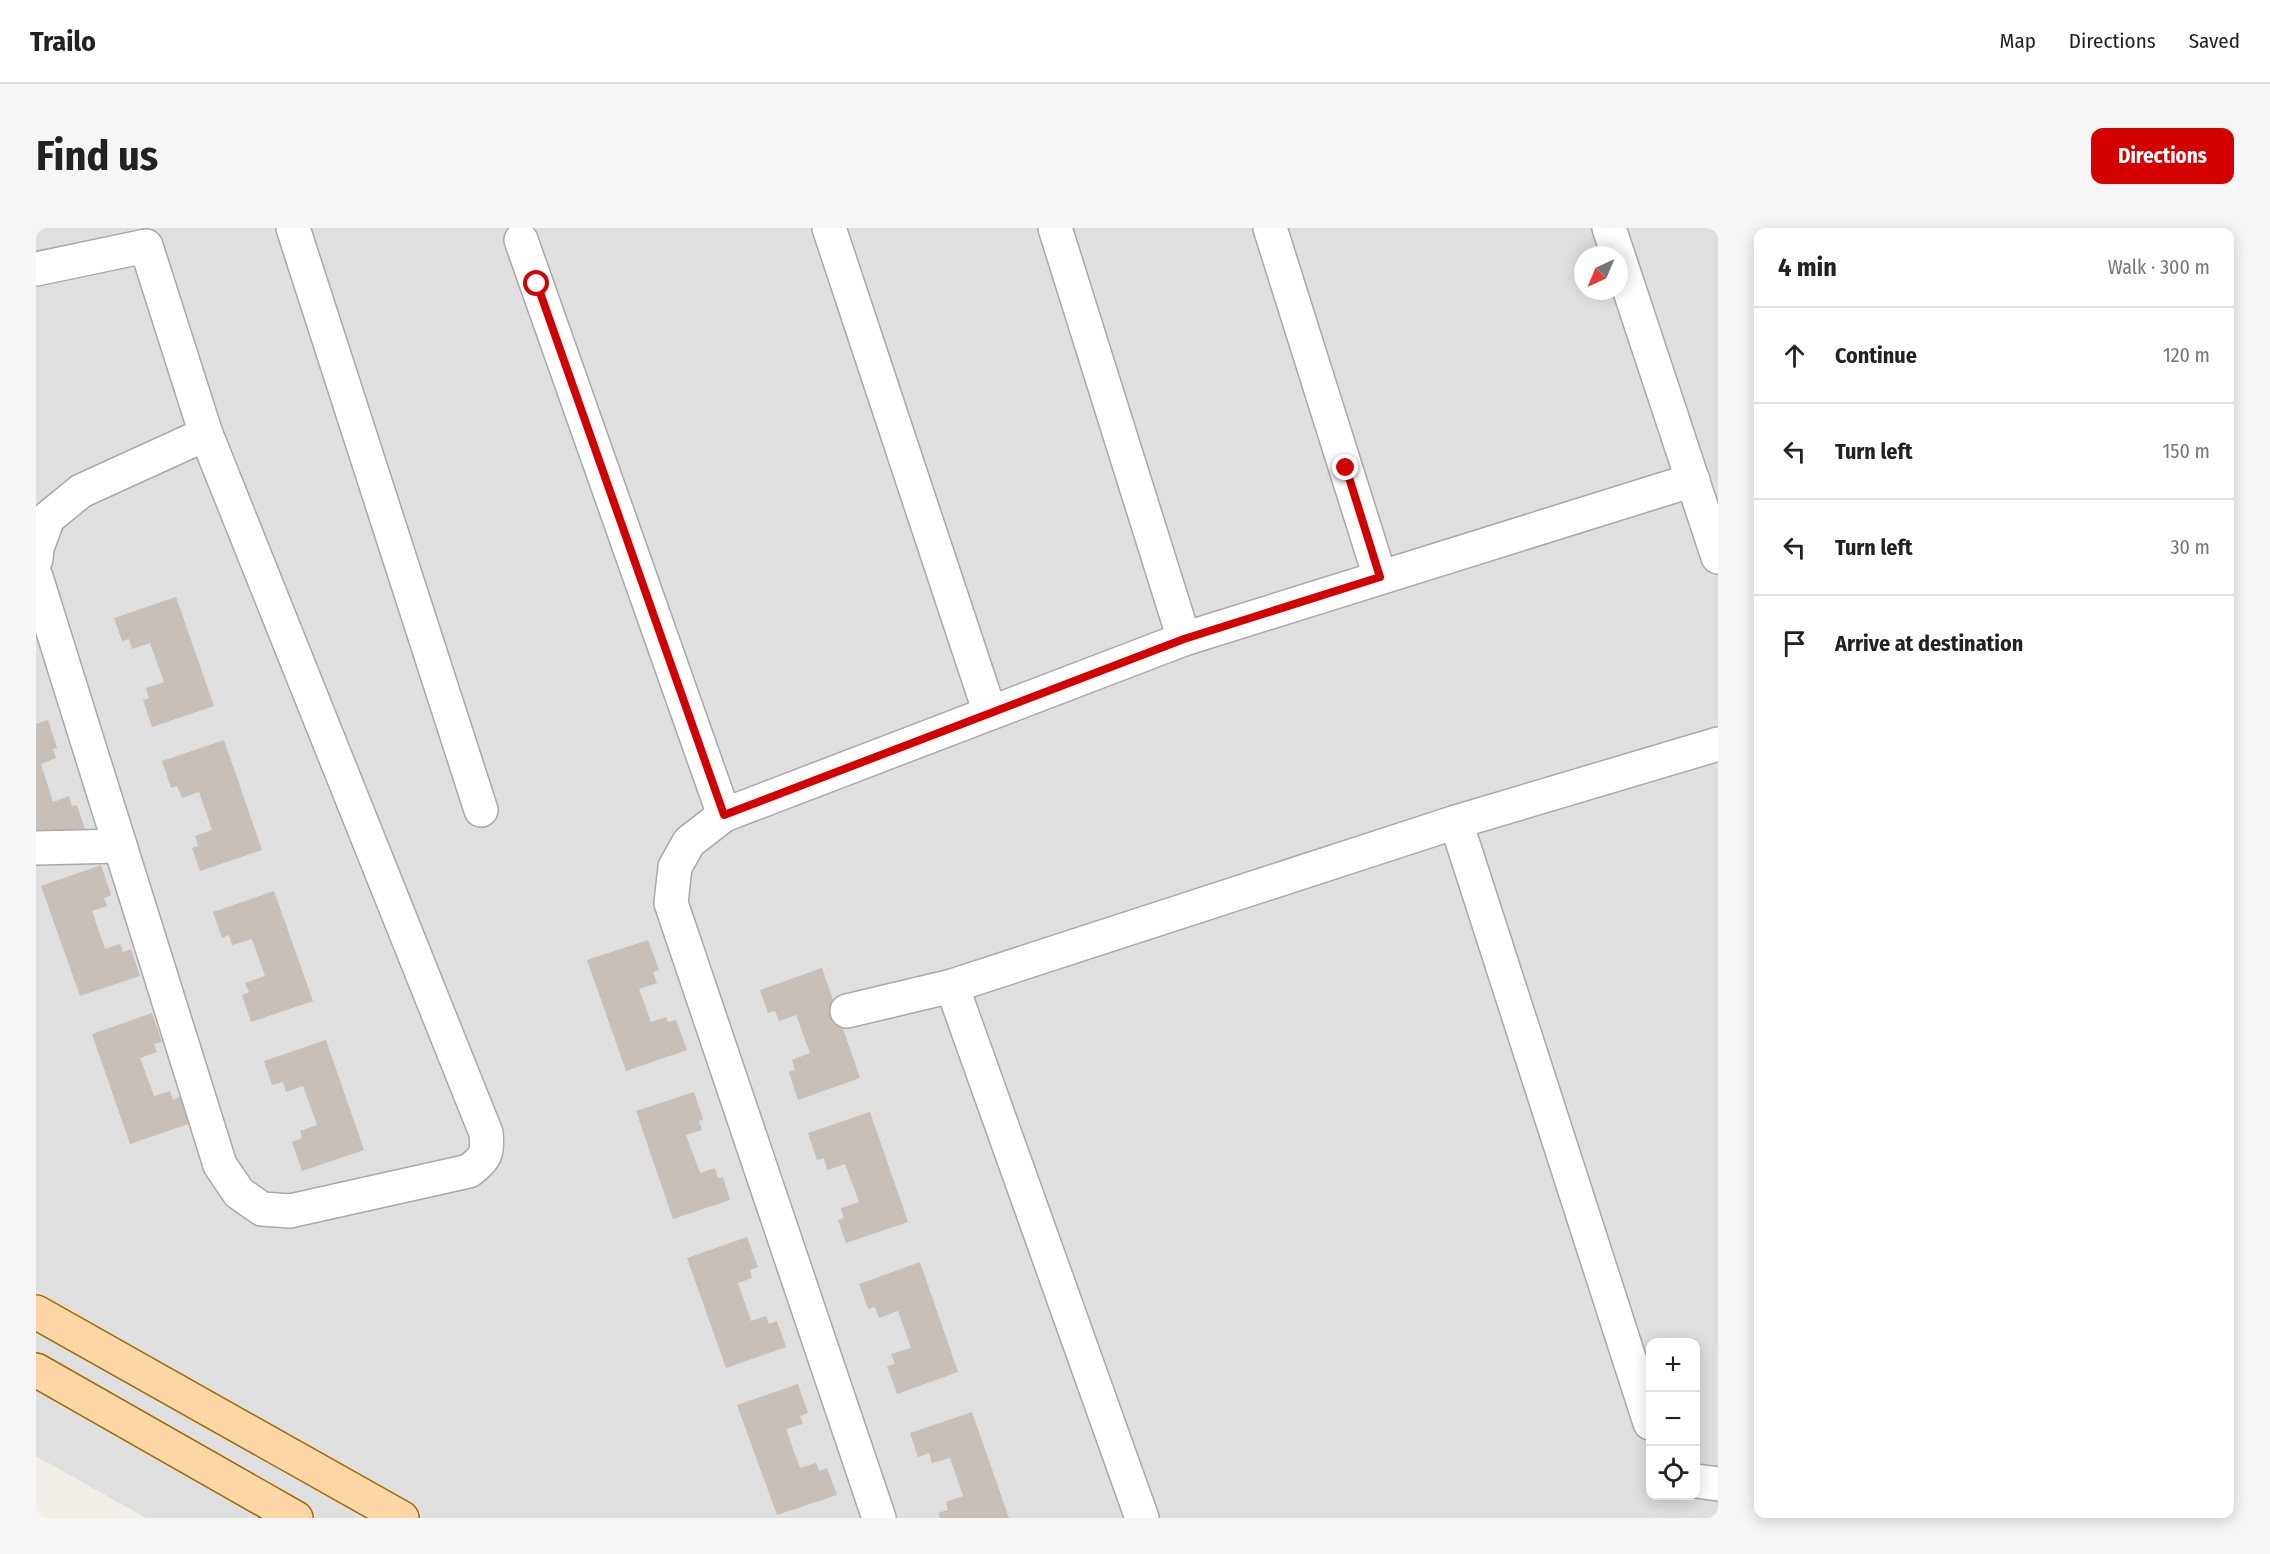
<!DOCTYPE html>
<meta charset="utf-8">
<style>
:root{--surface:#fff;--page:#f6f6f6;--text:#222;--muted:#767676;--line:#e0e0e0;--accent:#d40000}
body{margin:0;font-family:"Fira Sans Condensed",sans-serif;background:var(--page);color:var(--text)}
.controls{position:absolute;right:18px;bottom:18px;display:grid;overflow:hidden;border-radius:12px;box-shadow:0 3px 15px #0003}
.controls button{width:54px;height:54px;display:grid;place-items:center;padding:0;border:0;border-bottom:2px solid var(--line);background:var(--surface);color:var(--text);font:30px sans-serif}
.compass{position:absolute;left:1538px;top:18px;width:54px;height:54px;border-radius:50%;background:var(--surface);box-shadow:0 3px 15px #0003;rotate:224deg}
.stop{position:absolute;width:18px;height:18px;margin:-14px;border:4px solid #d40000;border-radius:50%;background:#fff}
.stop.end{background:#d40000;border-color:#fff;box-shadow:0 2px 6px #0008}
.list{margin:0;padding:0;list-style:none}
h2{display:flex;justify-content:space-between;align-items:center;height:78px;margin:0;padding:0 24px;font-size:26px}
h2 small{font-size:20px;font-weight:400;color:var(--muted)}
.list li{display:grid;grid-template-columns:39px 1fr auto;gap:18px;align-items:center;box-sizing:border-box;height:96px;padding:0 24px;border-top:2px solid var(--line)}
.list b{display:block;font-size:22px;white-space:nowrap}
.list em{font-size:20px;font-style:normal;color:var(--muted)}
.icon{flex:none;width:33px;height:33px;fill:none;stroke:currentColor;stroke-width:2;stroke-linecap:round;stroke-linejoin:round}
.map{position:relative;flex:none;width:1682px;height:1290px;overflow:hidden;border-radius:12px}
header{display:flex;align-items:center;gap:36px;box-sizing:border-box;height:84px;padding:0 30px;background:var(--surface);border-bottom:2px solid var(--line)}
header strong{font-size:28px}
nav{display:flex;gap:33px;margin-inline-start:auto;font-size:21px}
.intro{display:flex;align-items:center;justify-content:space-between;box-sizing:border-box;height:144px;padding:0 36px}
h1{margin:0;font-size:42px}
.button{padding:15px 27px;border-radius:12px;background:var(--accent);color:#fff;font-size:21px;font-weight:700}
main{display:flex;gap:36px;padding:0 36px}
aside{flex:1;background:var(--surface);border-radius:12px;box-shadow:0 3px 15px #0003}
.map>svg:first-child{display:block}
</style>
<header>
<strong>Trailo</strong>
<nav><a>Map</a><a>Directions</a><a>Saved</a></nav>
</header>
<div class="intro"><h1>Find us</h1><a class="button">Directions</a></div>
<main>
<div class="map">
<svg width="1682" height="1290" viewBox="0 0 1682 1290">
<rect width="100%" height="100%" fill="#f2efe9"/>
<path fill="#e0dfdf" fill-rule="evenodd" d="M0 0H1682V1290H110L0 1228ZM1547 27H1583V63H1547ZM1614 1114H1660V1268H1614Z"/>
<g fill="#c7bfb8">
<path d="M140 369 178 478 116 499 107 472 113 470 110 460 128 454 114 415 96 421 93 411 86 413 78 390Z"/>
<path d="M12 492 21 520 17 521 20 530 5 536 17 574 33 568 36 578 41 577 49 601 0 617V496Z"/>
<path d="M188 512 226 622 164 643 156 620 162 618 159 608 176 602 163 564 146 570 141 558 135 560 126 533Z"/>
<path d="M65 637 75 667 68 670 71 678 56 683 69 721 84 716 87 724 95 721 104 748 44 768 5 658Z"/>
<path d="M238 663 277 773 215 794 206 767 213 764 209 755 229 748 216 711 196 717 193 707 186 710 177 684Z"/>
<path d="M612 712 623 742 617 744 621 755 603 761 615 794 630 789 632 794 640 792 651 822 590 843 551 732Z"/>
<path d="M786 740 824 850 762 872 753 844 759 842 756 832 774 825 760 787 743 793 739 783 732 785 724 762Z"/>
<path d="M116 785 126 814 118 816 121 824 104 830 118 868 134 863 137 872 145 868 155 895 94 916 56 806Z"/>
<path d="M290 812 328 922 266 943 256 914 266 910 264 903 281 897 267 858 250 864 247 854 236 857 228 833Z"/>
<path d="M658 864 667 891 663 893 666 902 650 907 664 945 679 940 682 950 687 949 694 972 637 991 600 883Z"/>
<path d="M834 884 872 994 810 1015 802 992 808 990 805 980 823 974 809 936 791 942 788 930 781 932 772 905Z"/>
<path d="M711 1009 722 1039 714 1042 716 1050 702 1055 715 1093 730 1088 733 1096 741 1093 750 1119 690 1140 651 1030Z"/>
<path d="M884 1034 922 1144 861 1166 851 1138 859 1136 855 1126 875 1120 862 1083 843 1090 839 1079 832 1081 823 1056Z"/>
<path d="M762 1156 772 1185 764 1188 767 1196 750 1201 764 1240 780 1235 783 1243 791 1240 801 1267 741 1287 701 1177Z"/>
<path d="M936 1184 973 1290H904L902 1285 912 1282 910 1274 927 1268 914 1230 896 1235 893 1225 882 1229 874 1205Z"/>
</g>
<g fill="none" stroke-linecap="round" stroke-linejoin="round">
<g stroke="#a9a9a9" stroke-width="36">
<g id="minor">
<path d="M257 0 445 582"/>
<path d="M793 0 954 485"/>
<path d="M1019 0 1148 411"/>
<path d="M1234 0 1344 349"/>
<path d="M1573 0 1582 27"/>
<path d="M485 12 688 587"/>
<path d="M1583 30 1682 329"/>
<path d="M0 41 110 18 170 206 450 905C452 925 450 930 433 943L254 983 226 981 203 965 184 937 0 349"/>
<path d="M0 331 1 320 12 290 45 263 170 206"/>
<path d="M1420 594 1614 1195"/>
<path d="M0 620 84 618"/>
<path d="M916 758 1106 1290"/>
<path d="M811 783 916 758 1420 594 1682 516"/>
<path d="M1660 1253 1682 1256"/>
<path d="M843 1290 635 675 639 639 653 614 688 587 1148 411 1657 252"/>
</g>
</g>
<g stroke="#a06b00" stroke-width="36">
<g id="major">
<path d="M0 1084 366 1290"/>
<path d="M0 1142 260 1290"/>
</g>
</g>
<use href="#minor" stroke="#fff" stroke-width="33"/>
<use href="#major" stroke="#fcd6a4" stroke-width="33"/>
</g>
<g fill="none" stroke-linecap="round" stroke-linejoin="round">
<path stroke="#d40000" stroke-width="8" d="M501 56 688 587 1148 411 1344 349 1310 240"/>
</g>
</svg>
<div class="controls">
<button>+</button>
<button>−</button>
<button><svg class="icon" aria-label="locate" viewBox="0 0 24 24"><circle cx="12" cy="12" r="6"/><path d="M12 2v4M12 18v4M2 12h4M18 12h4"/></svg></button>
</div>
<svg class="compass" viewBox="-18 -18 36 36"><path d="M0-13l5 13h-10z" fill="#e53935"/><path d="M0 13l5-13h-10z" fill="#767676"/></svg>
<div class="stop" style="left:501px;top:56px"></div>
<div class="stop end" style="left:1310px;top:240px"></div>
</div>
<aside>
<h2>4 min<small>Walk · 300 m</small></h2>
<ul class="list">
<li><svg class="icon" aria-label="ahead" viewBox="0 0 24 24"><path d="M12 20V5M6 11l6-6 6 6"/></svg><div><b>Continue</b></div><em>120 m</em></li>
<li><svg class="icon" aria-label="left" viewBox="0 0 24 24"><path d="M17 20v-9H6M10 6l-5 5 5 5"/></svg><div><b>Turn left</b></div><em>150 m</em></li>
<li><svg class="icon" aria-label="left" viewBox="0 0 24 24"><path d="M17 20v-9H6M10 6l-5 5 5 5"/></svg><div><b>Turn left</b></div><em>30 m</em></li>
<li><svg class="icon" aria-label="arrive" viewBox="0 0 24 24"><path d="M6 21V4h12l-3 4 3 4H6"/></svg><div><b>Arrive at destination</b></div></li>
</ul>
</aside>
</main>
